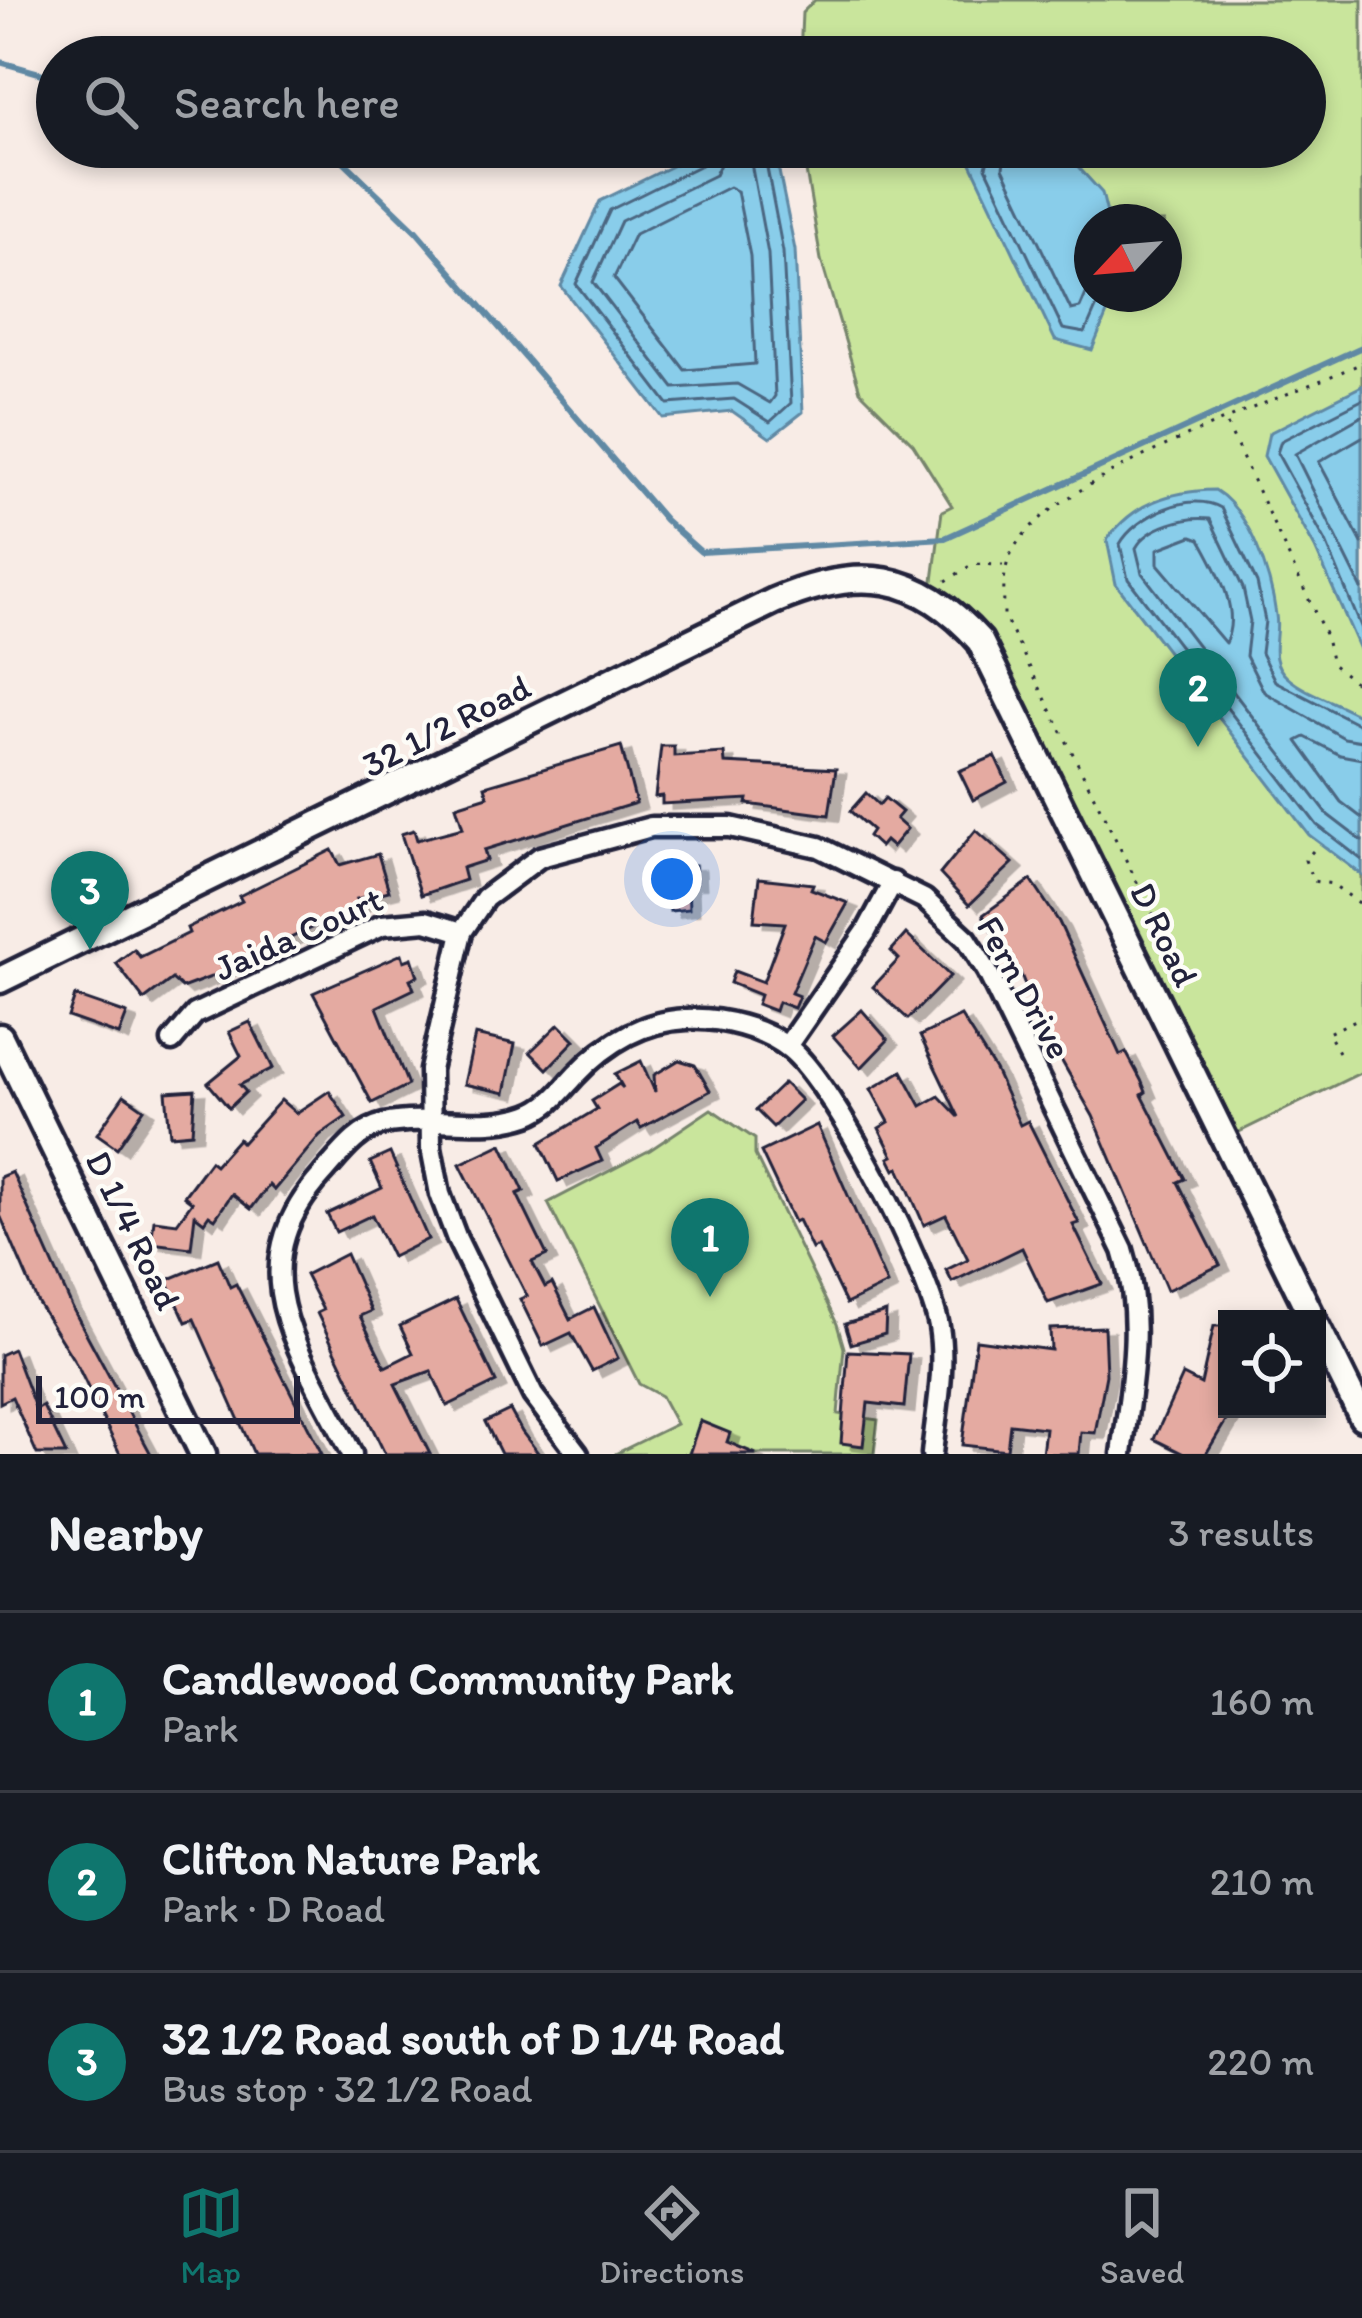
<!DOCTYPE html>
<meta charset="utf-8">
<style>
:root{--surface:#171b24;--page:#20242c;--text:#f1f3f6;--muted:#9ea1a6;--line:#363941;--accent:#0f766e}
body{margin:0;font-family:Itim,sans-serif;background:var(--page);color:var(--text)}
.controls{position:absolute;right:36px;bottom:36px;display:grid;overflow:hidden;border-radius:0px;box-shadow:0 6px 18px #0003}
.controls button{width:108px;height:108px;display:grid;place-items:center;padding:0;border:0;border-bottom:3px solid var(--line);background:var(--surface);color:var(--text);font:60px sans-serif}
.compass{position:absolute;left:1074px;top:204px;width:108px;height:108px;border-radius:50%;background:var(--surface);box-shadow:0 6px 18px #0003;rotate:244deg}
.scale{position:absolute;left:36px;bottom:30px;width:264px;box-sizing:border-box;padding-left:12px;border:6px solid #22223b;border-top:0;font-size:33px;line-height:42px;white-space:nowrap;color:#22223b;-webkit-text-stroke:9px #fdfcf7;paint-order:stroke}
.you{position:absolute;left:672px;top:879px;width:42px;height:42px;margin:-30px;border:9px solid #fff;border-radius:50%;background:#1a73e8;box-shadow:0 0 0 18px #1a73e833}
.badge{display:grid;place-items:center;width:78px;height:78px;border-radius:50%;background:var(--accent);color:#fff;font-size:39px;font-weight:700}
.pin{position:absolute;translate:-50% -99px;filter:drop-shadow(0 3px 6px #0008)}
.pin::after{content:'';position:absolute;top:63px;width:42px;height:36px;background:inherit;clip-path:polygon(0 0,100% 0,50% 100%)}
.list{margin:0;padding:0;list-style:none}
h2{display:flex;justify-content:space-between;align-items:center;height:156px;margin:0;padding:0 48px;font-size:51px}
h2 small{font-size:39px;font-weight:400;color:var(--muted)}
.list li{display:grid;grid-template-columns:78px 1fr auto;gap:36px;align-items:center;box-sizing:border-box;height:180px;padding:0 48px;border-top:3px solid var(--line)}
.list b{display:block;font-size:45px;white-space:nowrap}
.list p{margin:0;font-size:39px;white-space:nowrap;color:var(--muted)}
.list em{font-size:39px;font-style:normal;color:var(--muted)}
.icon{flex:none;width:66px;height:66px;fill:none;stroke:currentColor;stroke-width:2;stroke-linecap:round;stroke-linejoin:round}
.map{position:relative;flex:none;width:1362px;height:1454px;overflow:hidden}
.search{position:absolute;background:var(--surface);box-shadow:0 6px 18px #0003;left:36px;right:36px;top:36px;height:132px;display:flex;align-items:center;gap:30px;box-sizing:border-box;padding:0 42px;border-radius:66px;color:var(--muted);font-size:45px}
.sheet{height:696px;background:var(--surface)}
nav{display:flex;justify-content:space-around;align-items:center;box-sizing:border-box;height:168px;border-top:3px solid var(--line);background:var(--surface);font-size:33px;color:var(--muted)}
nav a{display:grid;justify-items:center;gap:6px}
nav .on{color:var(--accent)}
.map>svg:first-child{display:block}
</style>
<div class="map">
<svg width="1362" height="1454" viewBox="0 0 1362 1454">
<defs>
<filter id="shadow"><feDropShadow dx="10" dy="5.5" stdDeviation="0" flood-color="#0004"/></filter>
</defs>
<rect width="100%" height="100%" fill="#f8ece6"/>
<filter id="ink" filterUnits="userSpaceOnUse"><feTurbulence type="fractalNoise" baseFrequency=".00833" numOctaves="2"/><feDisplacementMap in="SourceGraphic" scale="24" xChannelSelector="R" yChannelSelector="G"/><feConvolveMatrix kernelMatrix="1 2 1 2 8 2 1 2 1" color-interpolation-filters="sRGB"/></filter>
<g filter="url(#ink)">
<g fill="#c9e59c" stroke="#76846c" stroke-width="3" fill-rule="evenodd">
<path d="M815 0H1362V1072L1235 1134 996 669 931 596 942 511 952 506 913 444 860 391 821 260 802 147H1305V57H800L802 13ZM1092 222H1164V294H1092Z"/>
<path d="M711 1109 755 1139V1155L837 1324 844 1348 838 1414 878 1420 874 1454H615L676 1424 661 1396 639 1384 548 1203 650 1150Z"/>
</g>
<g fill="#89cdea" stroke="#6089a4" stroke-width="3">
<path d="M711 147H774L795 250 803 412 770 438 732 411 663 418 561 286 600 201Z"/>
<path d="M990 147H1060L1102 193 1109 222H1092V294H1115L1092 350 1055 340 968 157Z"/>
<path d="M1362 386V654L1315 548 1264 456 1269 433Z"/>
<path d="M1215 490C1250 511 1271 576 1276 615 1280 637 1266 658 1287 677 1306 694 1340 703 1362 717V875L1309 835 1116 584 1107 540C1133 503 1170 491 1215 490Z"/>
</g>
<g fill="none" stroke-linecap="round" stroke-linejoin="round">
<g stroke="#4b6681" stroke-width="3">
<path d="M713 147 705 163 610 210 576 284 668 404 734 399 770 422 791 403 783 252 763 147"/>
<path d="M728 147 715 175 621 221 593 282 674 388 737 384 770 403 775 396 768 254 748 147"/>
<path d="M991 147 986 167 1063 329 1085 333 1102 294"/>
<path d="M1006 147 1003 168 1071 310 1080 308 1092 280"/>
<path d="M729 187 737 191 750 256 755 364 685 370 614 278 635 234Z"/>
<path d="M1362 400 1281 441 1277 453 1326 542 1362 629"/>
<path d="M1362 416 1295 454 1362 589"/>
<path d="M1362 437 1319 462 1362 543"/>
<path d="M1192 536 1200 539C1216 568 1242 611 1225 643L1158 564V549Z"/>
<path d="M1362 726 1275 681 1261 653 1265 621 1257 583 1221 508C1190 490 1136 516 1120 544L1128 579 1317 825 1362 860"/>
<path d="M1362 741 1344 738 1264 692 1246 656 1250 621 1243 588 1210 519C1187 516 1148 526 1136 548L1142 573 1328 815 1362 841"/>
<path d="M1362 759 1340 755 1305 737 1297 741 1341 802 1362 818"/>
</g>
<g stroke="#6089a4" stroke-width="6">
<path d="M0 62 57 78"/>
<path d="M329 147 416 231 665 520 701 552 945 538 1362 347"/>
</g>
</g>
<g fill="#e4aaa1" stroke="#22223b" stroke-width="3" filter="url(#shadow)">
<path d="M621 746 636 803 484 850 487 860 462 868 465 880 421 895 401 834 414 830 417 840 463 828 456 806 488 796 485 786Z"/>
<path d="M661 746H674V756L724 753 725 763 836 769 829 815 747 804 748 799 662 804V796L655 797Z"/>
<path d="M995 756 1007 782 973 800 959 771Z"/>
<path d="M866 793 879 805 885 798 902 812 896 819 907 829 892 847 885 841 880 847 868 836 872 830 850 811Z"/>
<path d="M976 830 1013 863 969 905 940 874Z"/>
<path d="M332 850 340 865 378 854 389 891 357 899 360 904 211 977 182 988 172 979 144 1000 116 963 134 949 140 957 189 933 187 928 242 901 239 896Z"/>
<path d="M686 860V865H695L696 883H688L689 909 670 911 667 862Z"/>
<path d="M759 878 813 884 811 889 848 903 826 942 815 936 791 993 799 996 794 1008 778 1002 775 1011 757 1004 760 995 730 983 734 971 763 982 785 923 754 921Z"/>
<path d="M1031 880 1059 922 1120 1055 1126 1052 1141 1080 1146 1092 1142 1095 1185 1179 1178 1182 1220 1265 1167 1290 1093 1116 1039 1021 1020 972 1015 975 983 915Z"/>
<path d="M906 934 950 976 908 1019 873 987 899 959 891 951Z"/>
<path d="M402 954 404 961 412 958 418 976 410 979 414 989 377 1007 408 1085 372 1103 313 993Z"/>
<path d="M75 996 127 1014 119 1035 68 1017Z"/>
<path d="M862 1010 888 1040 861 1068 833 1036Z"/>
<path d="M961 1016 995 1070 1020 1125 1028 1121 1079 1223 1073 1225 1102 1284 1048 1303 1022 1248 952 1282 946 1270 968 1259 946 1215 924 1225 899 1168 895 1170 889 1158 893 1156 879 1128 889 1122 871 1089 902 1071 921 1106 939 1096 959 1117 920 1036Z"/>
<path d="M250 1022 273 1068 240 1085 246 1092 229 1108 208 1083 241 1056 229 1032Z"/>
<path d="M559 1024 575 1040 547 1069 530 1052Z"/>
<path d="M475 1035 515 1044 505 1093 464 1084Z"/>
<path d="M679 1060 695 1065 710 1091 641 1128 637 1122 596 1148 602 1161 558 1181 540 1143 597 1109 592 1101 619 1084 623 1088 615 1074 641 1061 655 1092 654 1075Z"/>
<path d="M784 1083 801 1100 773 1127 756 1110Z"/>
<path d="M195 1090 192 1133 170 1135 166 1092Z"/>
<path d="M329 1091 346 1117 320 1135 274 1190 269 1185 251 1209 232 1194 215 1219 209 1215 204 1222 195 1215 191 1248 151 1243 154 1220 177 1223 192 1202 184 1196 210 1161 215 1165 238 1139 242 1143 281 1100 296 1113Z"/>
<path d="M124 1095 144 1109 117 1148 97 1134Z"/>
<path d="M817 1125 887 1284 846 1304 818 1246 812 1249 798 1220 794 1222 761 1152Z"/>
<path d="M502 1144 524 1191 517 1194 547 1255 532 1262 545 1287 552 1283 570 1319 594 1307 618 1358 592 1371 571 1333 543 1346 520 1299 527 1296 460 1164Z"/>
<path d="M390 1153 428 1239 392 1257 372 1215 336 1232 327 1214 382 1188 370 1162Z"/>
<path d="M12 1172 73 1309 151 1454H120L78 1367 38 1303 0 1215V1177Z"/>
<path d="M346 1254 371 1311 360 1316 385 1367 413 1353 400 1326 456 1299 496 1382 447 1406 431 1371 395 1384 430 1454H385L317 1313 323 1310 305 1275Z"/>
<path d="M218 1259 230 1287 236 1284 322 1454H254L194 1319 186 1322 167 1280Z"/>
<path d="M886 1312 885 1334 851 1344 845 1324Z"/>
<path d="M1214 1326H1227V1409H1233L1206 1454H1184L1154 1439 1183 1375 1201 1384Z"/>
<path d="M1104 1327 1106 1375 1095 1433 1081 1432 1079 1454H1042L1045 1428 1010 1424 1007 1450 962 1445 976 1340 1051 1350 1050 1329Z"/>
<path d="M13 1349 36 1410 43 1406 66 1454H37L12 1397 0 1403V1355Z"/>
<path d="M848 1351 909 1354 904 1407 868 1403 863 1446 841 1443Z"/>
<path d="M510 1410 522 1432 539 1454H501L485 1422Z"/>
<path d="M700 1421 730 1433 727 1442 756 1454H689Z"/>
</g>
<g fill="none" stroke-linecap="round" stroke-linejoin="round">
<g stroke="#22223b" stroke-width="27">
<g id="minor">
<path d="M172 1041 195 1014 382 925 426 921 462 932"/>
<path d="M787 1046 866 932 893 882"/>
<path d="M352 1454C304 1355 233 1273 322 1175 340 1155 357 1130 384 1124 431 1114 483 1131 528 1115 550 1107 561 1091 576 1075 606 1043 643 1021 687 1019 720 1017 764 1028 790 1049 834 1084 929 1271 939 1327 946 1368 936 1413 932 1454"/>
<path d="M578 1454 533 1395 457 1239 440 1194 431 1147 430 1070 462 932 485 898 540 857 651 827H730L819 847 924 899 967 939 987 971 1123 1250C1145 1319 1131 1384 1122 1454"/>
</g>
</g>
<g stroke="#22223b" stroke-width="33">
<g id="tertiary">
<path d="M0 980 774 601C858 565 918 571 980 641L1313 1319"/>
<path d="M0 1037 203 1454"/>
<path d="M1317 1326 1362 1417"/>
</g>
</g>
<g stroke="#22223b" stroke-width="3" stroke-dasharray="3 9" stroke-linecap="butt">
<path d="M1227 425 1325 634 1332 664 1362 688"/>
<path d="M946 581 973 564 1003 565"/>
<path d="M1313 851 1305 860 1313 881 1332 884 1362 905"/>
<path d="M1159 926 1004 616C1004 590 1001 567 1016 545 1062 474 1279 400 1362 363"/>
<path d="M1339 1052 1328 1033 1362 1017"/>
</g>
<use href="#minor" stroke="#fdfcf7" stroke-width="18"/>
<use href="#tertiary" stroke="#fdfcf7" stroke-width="24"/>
</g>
</g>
<g text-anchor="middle" stroke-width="9" stroke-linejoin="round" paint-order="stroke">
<g font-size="36" fill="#22223b" stroke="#fdfcf7">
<text transform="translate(446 725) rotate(-27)" y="13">32 1/2 Road</text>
<text transform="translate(298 933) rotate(-24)" y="13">Jaida Court</text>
<text transform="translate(1165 934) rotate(64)" y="13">D Road</text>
<text transform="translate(1025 987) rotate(61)" y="13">Fern Drive</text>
<text transform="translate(134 1230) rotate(64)" y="13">D 1/4 Road</text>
</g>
</g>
</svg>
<div class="controls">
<button><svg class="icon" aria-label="locate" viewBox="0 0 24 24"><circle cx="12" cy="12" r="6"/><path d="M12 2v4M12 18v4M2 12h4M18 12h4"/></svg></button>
</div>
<svg class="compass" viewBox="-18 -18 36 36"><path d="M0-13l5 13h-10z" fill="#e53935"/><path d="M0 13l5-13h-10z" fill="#9ea1a6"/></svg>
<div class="scale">100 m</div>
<div class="you"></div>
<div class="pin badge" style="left:710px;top:1297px">1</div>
<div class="pin badge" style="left:1198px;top:747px">2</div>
<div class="pin badge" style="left:90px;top:950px">3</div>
<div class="search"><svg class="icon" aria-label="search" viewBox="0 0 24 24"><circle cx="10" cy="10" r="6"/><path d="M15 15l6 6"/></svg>Search here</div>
</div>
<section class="sheet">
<h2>Nearby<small>3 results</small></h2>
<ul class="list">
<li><span class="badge">1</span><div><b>Candlewood Community Park</b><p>Park</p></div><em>160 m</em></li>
<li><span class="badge">2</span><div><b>Clifton Nature Park</b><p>Park · D Road</p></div><em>210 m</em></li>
<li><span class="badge">3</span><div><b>32 1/2 Road south of D 1/4 Road</b><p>Bus stop · 32 1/2 Road</p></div><em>220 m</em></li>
</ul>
</section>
<nav>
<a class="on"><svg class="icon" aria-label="map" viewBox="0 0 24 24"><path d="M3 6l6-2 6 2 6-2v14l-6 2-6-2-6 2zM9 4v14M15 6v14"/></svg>Map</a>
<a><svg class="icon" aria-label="directions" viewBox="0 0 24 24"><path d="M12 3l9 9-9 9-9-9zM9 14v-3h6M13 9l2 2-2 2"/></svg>Directions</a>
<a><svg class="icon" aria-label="saved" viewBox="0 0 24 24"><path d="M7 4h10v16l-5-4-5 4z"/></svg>Saved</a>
</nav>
